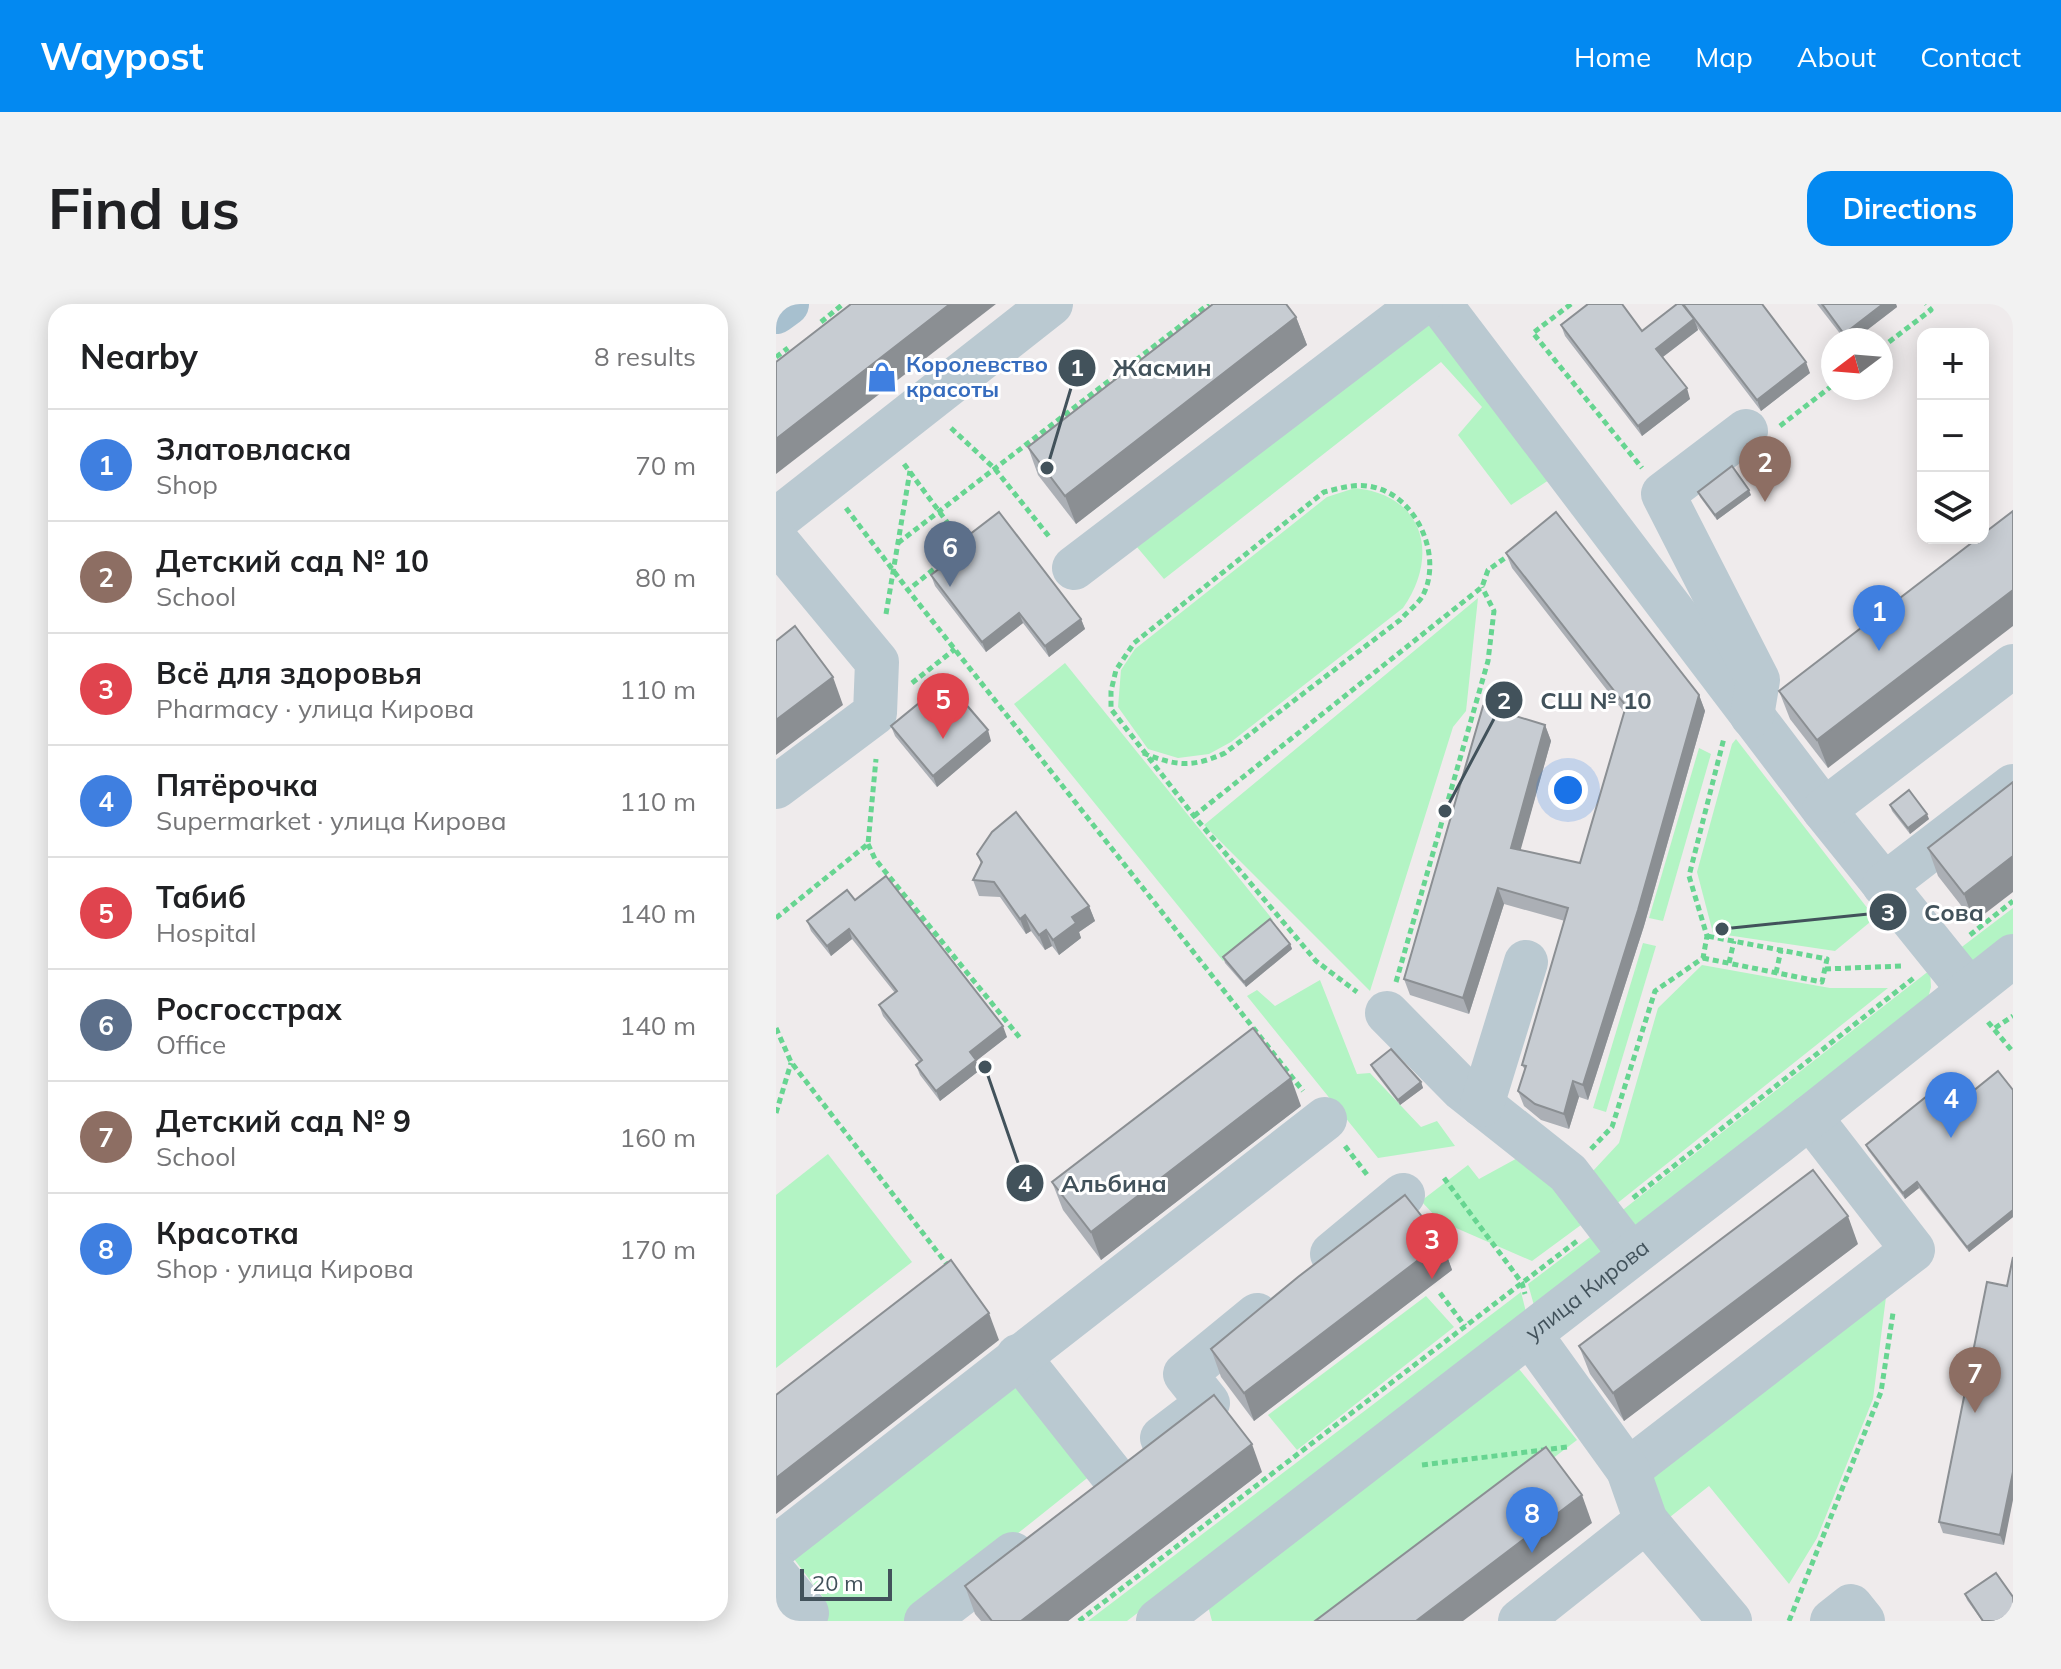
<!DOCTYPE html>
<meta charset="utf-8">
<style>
:root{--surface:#fff;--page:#f2f2f2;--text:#202124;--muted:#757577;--line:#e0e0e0;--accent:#0389f1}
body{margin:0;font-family:Mulish,sans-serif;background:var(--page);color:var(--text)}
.controls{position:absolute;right:24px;top:24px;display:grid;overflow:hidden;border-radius:16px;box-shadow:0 4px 20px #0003}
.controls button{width:72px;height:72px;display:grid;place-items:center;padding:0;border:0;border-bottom:2px solid var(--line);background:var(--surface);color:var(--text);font:40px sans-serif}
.compass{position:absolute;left:1045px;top:24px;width:72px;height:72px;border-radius:50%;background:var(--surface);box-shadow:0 4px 20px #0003;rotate:254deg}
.scale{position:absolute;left:24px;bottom:20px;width:92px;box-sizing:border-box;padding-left:8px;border:4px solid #42525b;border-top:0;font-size:22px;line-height:28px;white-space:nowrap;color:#42525b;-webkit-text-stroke:6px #fff;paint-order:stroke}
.you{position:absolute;left:792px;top:486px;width:28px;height:28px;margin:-20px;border:6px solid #fff;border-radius:50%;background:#1a73e8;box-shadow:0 0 0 12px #1a73e833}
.badge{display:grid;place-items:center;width:52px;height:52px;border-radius:50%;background:var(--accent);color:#fff;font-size:26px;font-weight:700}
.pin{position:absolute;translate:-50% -66px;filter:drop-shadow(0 2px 4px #0008)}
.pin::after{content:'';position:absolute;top:42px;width:28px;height:24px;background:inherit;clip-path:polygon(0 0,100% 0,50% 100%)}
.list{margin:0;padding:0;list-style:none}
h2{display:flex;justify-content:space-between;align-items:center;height:104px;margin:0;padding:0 32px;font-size:34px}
h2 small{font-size:26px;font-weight:400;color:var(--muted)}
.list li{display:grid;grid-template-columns:52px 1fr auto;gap:24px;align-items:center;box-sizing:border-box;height:112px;padding:0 32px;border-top:2px solid var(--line)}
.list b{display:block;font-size:30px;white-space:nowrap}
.list p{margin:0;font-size:26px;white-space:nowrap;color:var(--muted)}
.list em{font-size:26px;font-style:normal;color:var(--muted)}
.icon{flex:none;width:44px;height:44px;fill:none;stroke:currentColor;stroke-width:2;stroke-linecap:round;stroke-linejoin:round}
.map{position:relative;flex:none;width:1237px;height:1317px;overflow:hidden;border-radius:24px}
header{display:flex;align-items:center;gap:48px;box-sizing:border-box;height:112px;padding:0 40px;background:var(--accent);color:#fff}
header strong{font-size:38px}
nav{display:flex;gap:44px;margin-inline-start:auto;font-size:28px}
.intro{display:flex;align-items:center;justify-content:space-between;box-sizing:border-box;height:192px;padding:0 48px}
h1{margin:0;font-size:56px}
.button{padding:20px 36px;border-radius:24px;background:var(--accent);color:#fff;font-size:28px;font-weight:700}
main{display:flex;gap:48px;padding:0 48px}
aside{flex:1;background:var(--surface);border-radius:24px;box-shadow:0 4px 20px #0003}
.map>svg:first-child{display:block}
</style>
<header>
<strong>Waypost</strong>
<nav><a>Home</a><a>Map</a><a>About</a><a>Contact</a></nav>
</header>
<div class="intro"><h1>Find us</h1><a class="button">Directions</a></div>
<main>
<aside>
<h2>Nearby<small>8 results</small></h2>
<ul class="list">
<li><span class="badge" style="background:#3f7fe0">1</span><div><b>Златовласка</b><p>Shop</p></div><em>70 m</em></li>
<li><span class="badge" style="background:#8d6e63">2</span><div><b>Детский сад № 10</b><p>School</p></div><em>80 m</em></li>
<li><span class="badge" style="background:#e0444e">3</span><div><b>Всё для здоровья</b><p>Pharmacy · улица Кирова</p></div><em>110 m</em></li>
<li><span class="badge" style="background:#3f7fe0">4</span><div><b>Пятёрочка</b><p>Supermarket · улица Кирова</p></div><em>110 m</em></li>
<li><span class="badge" style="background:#e0444e">5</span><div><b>Табиб</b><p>Hospital</p></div><em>140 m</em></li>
<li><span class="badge" style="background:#5c6f8a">6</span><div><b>Росгосстрах</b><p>Office</p></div><em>140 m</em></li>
<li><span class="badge" style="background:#8d6e63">7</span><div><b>Детский сад № 9</b><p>School</p></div><em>160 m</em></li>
<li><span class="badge" style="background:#3f7fe0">8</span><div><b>Красотка</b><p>Shop · улица Кирова</p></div><em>170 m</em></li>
</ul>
</aside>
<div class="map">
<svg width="1237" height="1317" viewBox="0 0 1237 1317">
<rect width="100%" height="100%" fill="#efebec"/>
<g fill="#b3f4c4">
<path d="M658 0 785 168 735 201 682 131 706 103 665 58 388 275 355 236Z"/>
<path d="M579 184C648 191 664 251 627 304L455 438 433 450 402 454 372 445 342 403 345 366 359 345 551 193Z"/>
<path d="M702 294 690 407 677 423 594 687 428 521Z"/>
<path d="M289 359 497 616 447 657 238 400Z"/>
<path d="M960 435 1099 614 1059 647 937 629 921 568 956 440Z"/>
<path d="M923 444 935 450 887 617 873 614Z"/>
<path d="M1237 604V637L1205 661 1174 652Z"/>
<path d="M867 639 880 642 830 808 817 804Z"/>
<path d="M926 661 1054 684H1112L834 905 816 868 843 839 882 704Z"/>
<path d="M1154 666 1155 683 1151 698 862 925 839 912Z"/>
<path d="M544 676 581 770 594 769 645 823 661 817 679 842 602 854 471 692 481 686 499 702Z"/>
<path d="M52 850 136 958 0 1064V891Z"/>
<path d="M747 851 809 918 756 957 664 917 645 897 692 861 703 875Z"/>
<path d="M822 927 829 940 825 953 759 1005 752 980Z"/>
<path d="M745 988 751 1012 351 1317H312Z"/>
<path d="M650 992 678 1023 521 1146 492 1111Z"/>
<path d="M1110 993 1097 1095 1041 1234 1013 1280 933 1182 889 1217 857 1174Z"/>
<path d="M743 1065 801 1136 562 1317H436L432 1302Z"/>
<path d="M237 1067 320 1167 132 1317H22L49 1296 12 1247Z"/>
</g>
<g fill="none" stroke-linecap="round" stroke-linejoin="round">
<g stroke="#67d591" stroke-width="5" stroke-dasharray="6 4" stroke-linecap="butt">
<path d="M795 0 757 29 866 164"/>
<path d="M45 18 67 0"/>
<path d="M1105 44 1155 6 1150 0"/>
<path d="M0 53 12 44"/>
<path d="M1004 122 1057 81"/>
<path d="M175 124 219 165 275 235"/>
<path d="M128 160 188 241 132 286 527 787"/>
<path d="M70 204 132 286"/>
<path d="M122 239 433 0"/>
<path d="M110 310 134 167"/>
<path d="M136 379 179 345"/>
<path d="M367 449C400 462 416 464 449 449L624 316C630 309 641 301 646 293 668 254 641 192 597 183 580 179 565 184 548 188L358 339 340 366 335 387V405L418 512 540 657 581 688"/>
<path d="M418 512 706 283 712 266 736 249"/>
<path d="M92 540 99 555 244 734"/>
<path d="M0 614 92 540 100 455"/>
<path d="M1194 631 1237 597"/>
<path d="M927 654 1046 678 1051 655 931 632"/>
<path d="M953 659 958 637"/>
<path d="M1049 665 1127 662"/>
<path d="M1000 669 1005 646"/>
<path d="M620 678 712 357 718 307 706 283"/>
<path d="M1212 718 1237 748"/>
<path d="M0 724 15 758 173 963"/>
<path d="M1219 724 1237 712"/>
<path d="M0 809 15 759"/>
<path d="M569 842 592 872"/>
<path d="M815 845 836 823 879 687 927 654 931 632 913 572 948 434"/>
<path d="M668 874 746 979 749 990"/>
<path d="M857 894 1139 673"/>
<path d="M664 989 689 1022"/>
<path d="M646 1161 791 1143"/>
<path d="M303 1317 801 937"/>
<path d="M1013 1317 1105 1088 1117 1009"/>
</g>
<g stroke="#bac9d1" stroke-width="44">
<path d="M664 0 1048 506 1193 686"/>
<path d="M970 127 887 190 982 376 976 412"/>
<path d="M0 216 275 0"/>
<path d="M0 236 101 358 99 409 0 483"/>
<path d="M298 264 645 0"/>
<path d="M1048 506 1237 362"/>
<path d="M1108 581 1237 482"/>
<path d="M611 709 686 785 792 869 855 951"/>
<path d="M706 801 750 658"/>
<path d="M556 950 627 891"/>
<path d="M242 1052 337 1172"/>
<path d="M386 1134 432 1099 409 1070 481 1011"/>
<path d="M852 1166 1137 946 1034 813"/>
<path d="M870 1217 954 1317"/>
<path d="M0 1243 549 815"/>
<path d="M0 1271 31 1309"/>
<path d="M150 1317 237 1250"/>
<path id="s1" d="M382 1317 1001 839 1237 652"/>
<path d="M744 1317 870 1217 852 1166 754 1030"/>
<path d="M1056 1317 1075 1302 1087 1317"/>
</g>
<path stroke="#a7c0cf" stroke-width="44" d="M0 8 11 0"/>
</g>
<g fill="#abafb5">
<path d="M901 0 1034 69 985 107 921 23 922 26 887 53 914 95 866 132 789 32 785 21 866 27Z"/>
<path d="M1041 0H1120L1121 3 1078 36H1069Z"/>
<path d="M520 13 531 41 300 220 262 171 252 143Z"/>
<path d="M922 188 975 191 941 216 924 193Z"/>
<path d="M1202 234 1052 464 1014 415 1003 387Z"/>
<path d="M176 244 305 315 309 325 273 353 247 319 210 348 159 282 155 271 179 253Z"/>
<path d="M730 249 923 391 929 407 868 622 812 796 803 793 793 825 765 816 748 802 742 787 749 766 746 761 789 617 728 600 693 710 634 691 628 675 769 421 775 437 744 546 804 559 848 408 736 264Z"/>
<path d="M115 422 215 437 161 483 119 432Z"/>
<path d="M1237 478 1198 618 1162 572 1152 544Z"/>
<path d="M1114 501 1153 515 1134 530 1116 507Z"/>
<path d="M201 550 313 602 319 617 303 628 305 634 283 651 276 642 269 646 255 627 250 630 224 593 203 592 197 576 205 560Z"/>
<path d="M79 596 231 733 200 757 204 766 164 797 144 771 140 761 143 758 107 712 103 701 119 689 76 635 55 652 35 627 31 617Z"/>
<path d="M514 640 516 645 470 683 449 659 447 653Z"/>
<path d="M595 761 645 778 647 784 624 801 597 766Z"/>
<path d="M1237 786V913L1193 948 1143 884 1129 895 1092 846 1090 841 1176 804Z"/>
<path d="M525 802 325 956 287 906 276 878Z"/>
<path d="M666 938 676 966 478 1117 445 1073 435 1045Z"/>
<path d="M1082 940 848 1117 814 1070 803 1042Z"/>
<path d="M1211 978 1228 1241 1167 1229 1163 1218Z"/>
<path d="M486 1168 292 1317H205L199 1310 189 1282Z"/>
<path d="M1189 1290 1237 1317H1206L1191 1296Z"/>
</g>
<g fill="#8b8f93">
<path d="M174 0H220L0 170V135Z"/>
<path d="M1107 0H1120L1121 3 1078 36H1071L1068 30Z"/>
<path d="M520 13 531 41 300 220 289 192Z"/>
<path d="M918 15 922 26 884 55 880 45Z"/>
<path d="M1030 58 1034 69 985 107 981 96Z"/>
<path d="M911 84 914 95 866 132 862 122Z"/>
<path d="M973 186 975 191 941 216 939 211Z"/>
<path d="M1237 286V322L1052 464 1041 436Z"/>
<path d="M243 309 247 319 210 348 206 338Z"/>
<path d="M305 315 309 325 273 353 269 342Z"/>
<path d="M57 373 67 401 0 451V416Z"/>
<path d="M923 391 929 407 868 622 812 796 807 781Z"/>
<path d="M769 421 775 437 741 559 735 544Z"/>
<path d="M212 426 215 437 161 483 157 472Z"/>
<path d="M1151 510 1153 515 1134 530 1132 524Z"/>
<path d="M1237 552V588L1198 618 1188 590Z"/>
<path d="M722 584 728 600 693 710 687 694Z"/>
<path d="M313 602 319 617 303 628 305 634 283 651 277 636 296 613Z"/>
<path d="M249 611 255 627 250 630 244 615Z"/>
<path d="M73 625 76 635 55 652 51 642Z"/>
<path d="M270 626 276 642 269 646 263 631Z"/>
<path d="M514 640 516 645 470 683 468 678Z"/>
<path d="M227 722 231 733 200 757 204 766 164 797 160 787 194 748Z"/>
<path d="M515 774 525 802 325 956 315 928Z"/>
<path d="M797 777 803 793 793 825 788 810Z"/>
<path d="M645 778 647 784 624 801 622 796Z"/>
<path d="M1141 878 1143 884 1129 895 1127 889Z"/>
<path d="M1237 906V913L1193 948 1191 943Z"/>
<path d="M1072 912 1082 940 848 1117 837 1089Z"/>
<path d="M666 938 676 966 478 1117 468 1089Z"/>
<path d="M213 1009 223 1036 0 1210V1174Z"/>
<path d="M476 1140 486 1168 292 1317H245Z"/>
<path d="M1237 1168V1196L1228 1241 1224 1231Z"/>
<path d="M806 1191 816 1219 687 1317H640Z"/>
</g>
<g fill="#c7ccd2" stroke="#8b8f93" stroke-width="2">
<path d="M75 0H174L0 135V58Z"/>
<path d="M437 0H510L520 13 289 192 252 143Z"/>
<path d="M812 0H846L866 27 901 0H906L918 15 880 45 911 84 862 122 785 21Z"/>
<path d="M907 0H986L1030 58 981 96Z"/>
<path d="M1046 0H1107L1068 30Z"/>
<path d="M956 162 973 186 939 211 922 188Z"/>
<path d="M1237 207V286L1041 436 1003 387 1202 234H1207V230Z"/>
<path d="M223 208 305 315 269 342 243 309 206 338 155 271 181 251 176 244Z"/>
<path d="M780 208 923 391 862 606 807 781 797 777 788 810 759 800 742 787 750 762 746 761 792 604 722 584 687 694 628 675 707 402 769 421 735 544 804 559 850 402 730 249Z"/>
<path d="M19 322 57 373 0 416V337Z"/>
<path d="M170 377 212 426 157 472 115 422Z"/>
<path d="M1237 478V552L1188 590 1152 544Z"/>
<path d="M1133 486 1151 510 1132 524 1114 501Z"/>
<path d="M240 508 313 602 296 613 300 619 277 636 270 626 263 631 249 611 244 615 218 578 197 576 206 558 201 550 216 528Z"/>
<path d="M110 572 227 722 194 748 200 756 160 787 140 761 146 756 103 701 121 687 73 625 51 642 31 617 71 586 79 596Z"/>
<path d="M494 615 514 640 468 678 447 653Z"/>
<path d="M477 724 515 774 315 928 276 878Z"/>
<path d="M615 745 645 778 622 796 595 761Z"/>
<path d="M1222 767 1237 786V906L1191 943 1141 878 1127 889 1090 841 1161 784 1176 804Z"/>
<path d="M1037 866 1072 912 837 1089 803 1042Z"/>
<path d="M629 891 666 938 468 1089 435 1045 522 973Z"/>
<path d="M1237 953V1168L1224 1231 1163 1218 1211 978 1231 982Z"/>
<path d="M175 956 213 1009 0 1174V1091Z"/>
<path d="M438 1091 476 1140 245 1317H216L189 1282Z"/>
<path d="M770 1143 806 1191 640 1317H539Z"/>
<path d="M1220 1269 1237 1293V1317H1207L1189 1290Z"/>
</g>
<defs>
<g id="shop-bare" transform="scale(2.4)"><path d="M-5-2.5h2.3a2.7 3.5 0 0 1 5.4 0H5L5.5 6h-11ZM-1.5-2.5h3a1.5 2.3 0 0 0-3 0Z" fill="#3f7fe0" stroke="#fff" stroke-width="2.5" paint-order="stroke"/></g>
</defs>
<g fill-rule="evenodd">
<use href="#shop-bare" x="106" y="73"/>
</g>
<g text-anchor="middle" stroke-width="6" stroke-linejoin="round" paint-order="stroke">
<g font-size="22" font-weight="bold" fill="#366cbe" stroke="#fff" text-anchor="start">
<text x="130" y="68">Королевство<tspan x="130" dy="25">красоты</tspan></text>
</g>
<g font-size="22" fill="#42525b" stroke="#fff">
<text dy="8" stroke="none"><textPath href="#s1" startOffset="542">улица Кирова</textPath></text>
</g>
</g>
<path fill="none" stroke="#42525b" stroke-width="3" d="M271 164L301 64M669 507L728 396M946 625L1112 608M209 763L249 879"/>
<g fill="#42525b" stroke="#fff" stroke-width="3">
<circle cx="271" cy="164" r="8"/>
<circle cx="669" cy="507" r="8"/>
<circle cx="946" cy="625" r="8"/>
<circle cx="209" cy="763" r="8"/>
<circle cx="301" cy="64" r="20"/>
<circle cx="728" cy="396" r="20"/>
<circle cx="1112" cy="608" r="20"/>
<circle cx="249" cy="879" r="20"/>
</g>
<g font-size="24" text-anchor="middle" font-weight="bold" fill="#fff">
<text x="301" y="72">1</text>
<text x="728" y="405">2</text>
<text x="1112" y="617">3</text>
<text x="249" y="888">4</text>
</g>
<g font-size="24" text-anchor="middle" font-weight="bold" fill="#42525b" stroke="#fff" stroke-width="6" stroke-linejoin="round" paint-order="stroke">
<text x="386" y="72">Жасмин</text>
<text x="820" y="405">СШ № 10</text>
<text x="1178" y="617">Сова</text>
<text x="338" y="888">Альбина</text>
</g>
</svg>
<div class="controls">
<button>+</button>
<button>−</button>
<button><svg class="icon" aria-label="layers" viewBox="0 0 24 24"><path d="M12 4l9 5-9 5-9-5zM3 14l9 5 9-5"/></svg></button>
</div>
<svg class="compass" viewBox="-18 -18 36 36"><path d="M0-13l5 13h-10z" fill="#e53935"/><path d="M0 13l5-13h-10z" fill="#757577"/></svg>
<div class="scale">20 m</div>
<div class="you"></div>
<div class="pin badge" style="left:1103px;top:347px;background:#3f7fe0">1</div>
<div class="pin badge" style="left:989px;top:198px;background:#8d6e63">2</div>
<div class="pin badge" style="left:656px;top:975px;background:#e0444e">3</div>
<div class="pin badge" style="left:1175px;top:834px;background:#3f7fe0">4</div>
<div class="pin badge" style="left:167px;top:435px;background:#e0444e">5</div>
<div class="pin badge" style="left:174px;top:283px;background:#5c6f8a">6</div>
<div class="pin badge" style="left:1199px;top:1109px;background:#8d6e63">7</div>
<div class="pin badge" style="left:756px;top:1249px;background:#3f7fe0">8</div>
</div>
</main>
